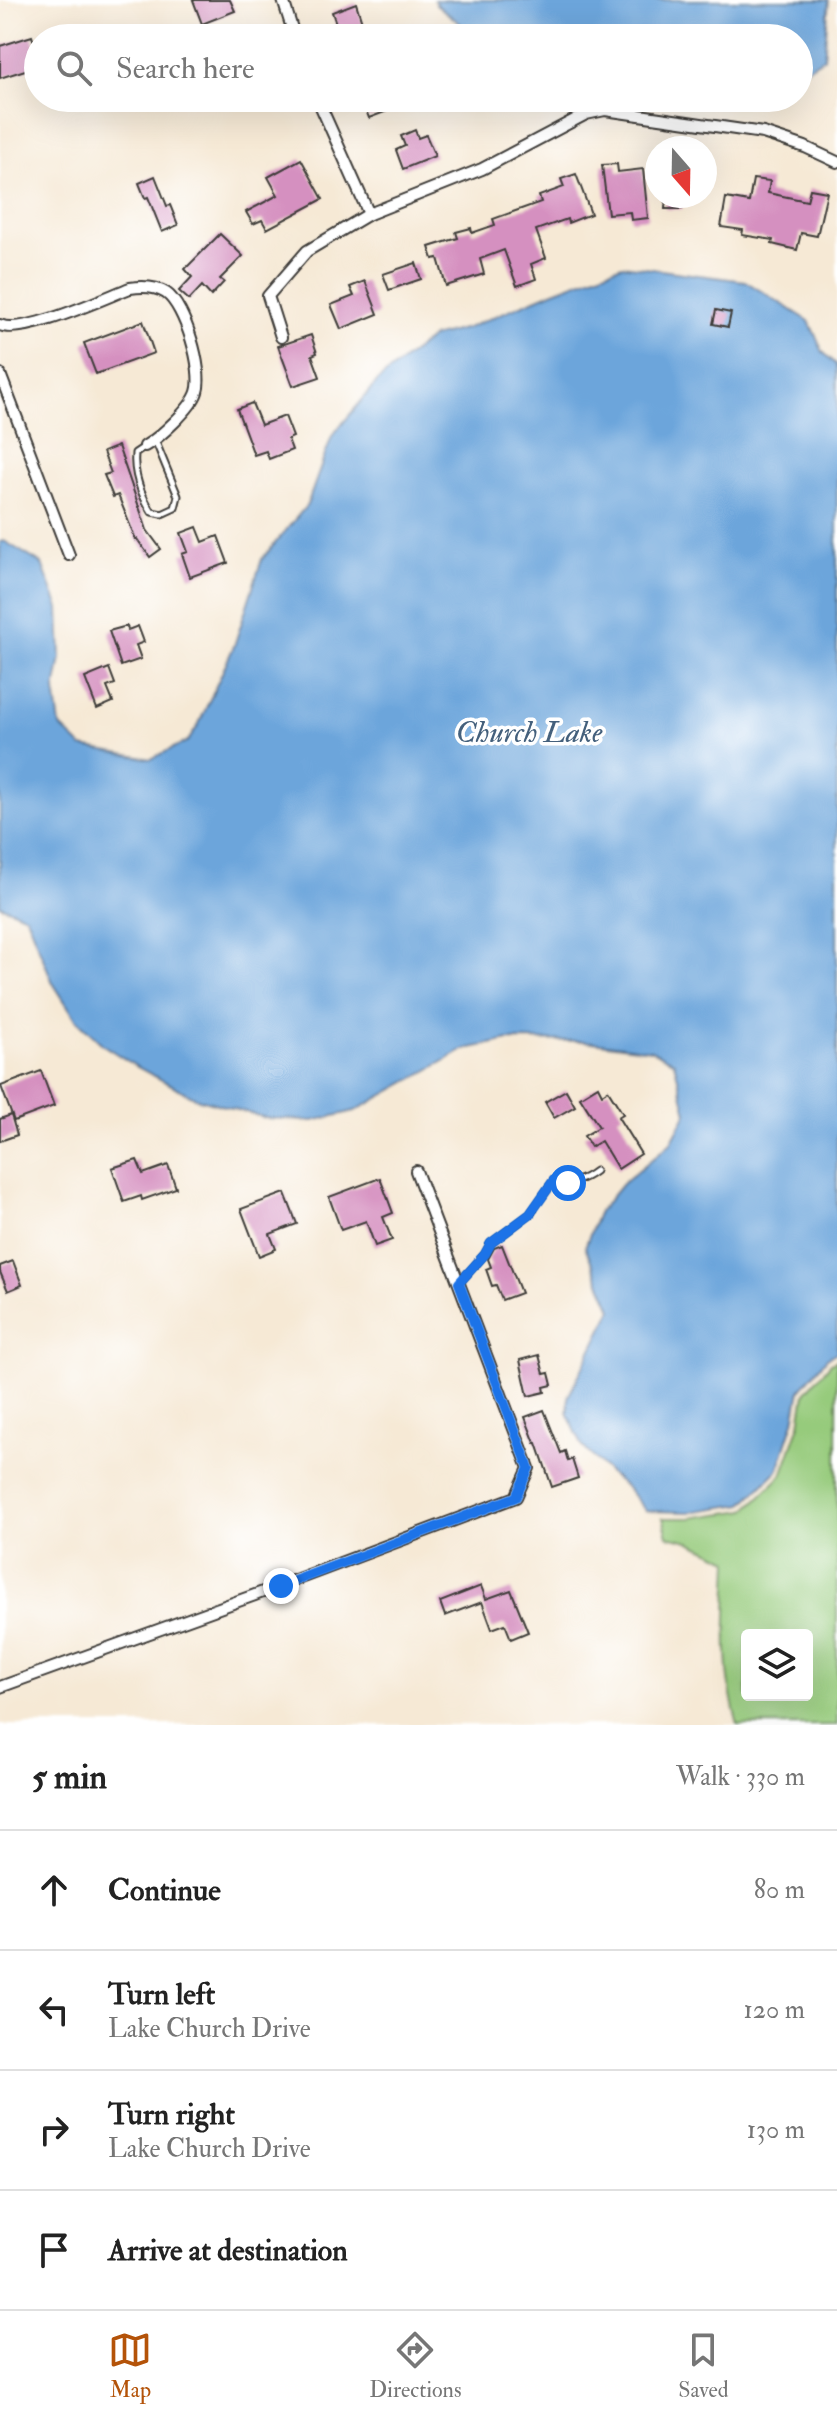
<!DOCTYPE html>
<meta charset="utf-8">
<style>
:root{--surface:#fff;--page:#f2f2f2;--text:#222;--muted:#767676;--line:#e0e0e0;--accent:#b45309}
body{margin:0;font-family:"IM FELL Double Pica",serif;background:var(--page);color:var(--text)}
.controls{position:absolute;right:24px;bottom:24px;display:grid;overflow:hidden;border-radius:8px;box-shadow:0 8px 32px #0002}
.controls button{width:72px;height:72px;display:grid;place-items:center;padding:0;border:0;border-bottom:2px solid var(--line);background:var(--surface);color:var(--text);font:40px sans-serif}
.compass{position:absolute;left:645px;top:136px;width:72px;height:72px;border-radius:50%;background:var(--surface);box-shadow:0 8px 32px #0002;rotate:160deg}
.stop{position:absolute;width:24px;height:24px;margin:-18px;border:6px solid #1a73e8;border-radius:50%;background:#fff}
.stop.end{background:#1a73e8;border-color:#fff;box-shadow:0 2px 8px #0008}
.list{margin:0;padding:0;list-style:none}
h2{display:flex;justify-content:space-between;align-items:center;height:104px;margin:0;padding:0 32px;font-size:34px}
h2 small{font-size:26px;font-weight:400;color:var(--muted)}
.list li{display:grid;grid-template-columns:52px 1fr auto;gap:24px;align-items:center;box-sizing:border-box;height:120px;padding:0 32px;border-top:2px solid var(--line)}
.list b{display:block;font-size:30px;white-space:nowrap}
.list p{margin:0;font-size:26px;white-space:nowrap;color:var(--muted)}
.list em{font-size:26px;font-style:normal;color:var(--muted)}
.icon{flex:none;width:44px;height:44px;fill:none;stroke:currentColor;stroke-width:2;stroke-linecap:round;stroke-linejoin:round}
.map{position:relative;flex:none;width:837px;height:1725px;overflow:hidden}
.search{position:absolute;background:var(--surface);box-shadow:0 8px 32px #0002;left:24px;right:24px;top:24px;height:88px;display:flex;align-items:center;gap:20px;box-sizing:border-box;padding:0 28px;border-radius:44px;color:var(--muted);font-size:30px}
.sheet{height:584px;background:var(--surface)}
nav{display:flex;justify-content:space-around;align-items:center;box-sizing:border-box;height:112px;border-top:2px solid var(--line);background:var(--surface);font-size:22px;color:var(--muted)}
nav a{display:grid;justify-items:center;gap:4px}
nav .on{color:var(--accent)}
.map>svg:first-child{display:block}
</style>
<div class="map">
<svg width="837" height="1725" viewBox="0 0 837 1725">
<rect width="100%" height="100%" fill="#fff"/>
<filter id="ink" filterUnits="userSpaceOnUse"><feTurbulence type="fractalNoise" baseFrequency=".0125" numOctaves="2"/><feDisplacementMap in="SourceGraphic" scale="16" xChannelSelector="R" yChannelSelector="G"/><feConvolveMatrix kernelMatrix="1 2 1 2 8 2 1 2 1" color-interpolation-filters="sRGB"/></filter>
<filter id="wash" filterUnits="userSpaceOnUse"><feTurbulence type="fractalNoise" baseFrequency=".006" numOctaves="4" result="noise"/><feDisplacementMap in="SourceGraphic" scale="32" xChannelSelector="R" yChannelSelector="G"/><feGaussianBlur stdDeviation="1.8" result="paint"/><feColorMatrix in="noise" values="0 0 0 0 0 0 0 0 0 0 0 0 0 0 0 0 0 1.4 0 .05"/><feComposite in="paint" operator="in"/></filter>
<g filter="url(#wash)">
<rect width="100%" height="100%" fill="#f6e9d5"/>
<path fill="#96cb7c" stroke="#59744c" stroke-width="2" fill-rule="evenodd" d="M837 1360V1725H738C722 1673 727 1614 729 1560L688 1541 668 1536 663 1518H690L746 1510 782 1475 800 1424 805 1393 831 1363ZM807 1635V1695H747V1635Z"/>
<g fill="#6ca5db" stroke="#44607c" stroke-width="2">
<path d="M434 0H829L824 58 799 73V38H478L436 4Z"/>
<path d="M622 265 745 281 809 321 823 352 837 365V1352L827 1358 800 1390 794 1421 778 1470 743 1504 689 1512 646 1511 628 1489 610 1474 583 1447 568 1415V1397L612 1309 585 1247 598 1213 622 1184 670 1144 687 1113 674 1062 651 1050 585 1041 509 1040 466 1049 355 1111 313 1121 266 1118 196 1098 137 1067 103 1045 76 1019 53 983 26 916 0 905V542L4 541 42 564 59 608 61 658 55 690 60 726 82 747 151 759 188 741 198 726 234 646 262 559 307 505 332 436 378 381 432 337 467 328 554 291Z"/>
</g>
<g id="blocks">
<g fill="#d590c0">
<path d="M193 0H230L235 11 202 24Z"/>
<path d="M356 3 367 38H341L332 12Z"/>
<path d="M32 36 38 55V66L0 78V46Z"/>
<path d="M361 98H394L398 107 369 118Z"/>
<path d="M415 130 418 138 426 135 435 156 403 169 396 150 405 146 401 136Z"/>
<path d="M301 159 323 199 267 229 262 220 253 224 246 212 278 195 268 177Z"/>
<path d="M617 164 618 172 643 169 648 218 631 220 630 212 608 214 602 165Z"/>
<path d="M576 174 591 214 568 223 567 219 536 230 546 258 531 264 536 279 517 286 504 250 480 259 484 274 446 286 438 258 433 259 429 247 458 238 456 232 471 228 472 233 495 225 493 219 541 202 539 196 564 187 561 179Z"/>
<path d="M155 176 167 206 170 205 178 225 162 232 148 197 145 198 139 183Z"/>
<path d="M753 179 770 181 768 193 807 201 810 189 827 192 817 236 801 233 797 250 772 244 773 240 742 235 743 230 721 227 726 198 749 202Z"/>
<path d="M666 196H683L682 209H665Z"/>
<path d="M220 234 243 256 220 279 224 282 211 296 202 286 189 300 179 291 192 277 185 269Z"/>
<path d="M416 263 421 279 389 290 383 274Z"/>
<path d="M365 281 378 314 341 329 331 305 354 296 350 287Z"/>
<path d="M716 310 731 313 728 327 713 324Z"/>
<path d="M143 321 154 353 96 374 84 343Z"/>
<path d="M311 335 317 353 312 355 320 377 293 386 278 346Z"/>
<path d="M252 403 261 425 285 416 293 437 288 439 292 450 269 459 266 451 254 455 237 409Z"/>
<path d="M118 446 147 530 161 549 150 557 137 539 136 540 118 495 113 497 104 475 111 473 103 452Z"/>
<path d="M197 527 203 542 218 536 228 563 190 577 182 554 188 552 181 533Z"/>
<path d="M127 626 128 630 138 626 144 642 136 645 141 659 121 666 109 631Z"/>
<path d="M109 668 115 684 107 687 113 702 97 709 85 678Z"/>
<path d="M41 1071 54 1106 14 1121 1 1086Z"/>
<path d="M598 1086 602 1094 608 1090 623 1114 618 1117 641 1154 618 1169 601 1141 591 1147 584 1136 599 1127 580 1097Z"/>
<path d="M566 1090 575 1106 554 1118 545 1102Z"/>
<path d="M11 1115 17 1135 0 1141V1119Z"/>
<path d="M137 1160 143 1174 168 1165 176 1188 142 1200 141 1196 124 1202 112 1168Z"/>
<path d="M380 1178 393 1213 383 1217 392 1240 375 1246 366 1221 341 1230 329 1197Z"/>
<path d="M285 1193 297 1224 270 1234 276 1249 259 1256 241 1209Z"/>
<path d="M502 1245 521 1293 502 1300 496 1285 492 1286 486 1269 491 1267 488 1259 494 1248Z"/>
<path d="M13 1261 22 1285 8 1291 0 1272V1266Z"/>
<path d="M539 1355 544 1374 549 1373 552 1385 544 1387 545 1392 528 1396 520 1360Z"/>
<path d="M544 1410 561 1453 565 1451 568 1461 572 1459 578 1478 552 1487 537 1443H535L525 1417Z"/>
<path d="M481 1586 486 1599 511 1590 528 1632 511 1639 505 1624 492 1629 482 1602 445 1616 440 1602Z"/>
</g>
</g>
</g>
<g filter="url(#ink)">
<use href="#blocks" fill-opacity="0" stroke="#3d3b38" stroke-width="2"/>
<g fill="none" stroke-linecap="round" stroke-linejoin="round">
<g stroke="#3d3b38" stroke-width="9">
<g id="lane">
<path d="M144 447 135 453C133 473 141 495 152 512L162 514 175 508 178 496 155 440"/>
<path d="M460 1282 485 1254 491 1243 530 1214 554 1180C571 1184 582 1181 595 1171"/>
</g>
</g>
<g stroke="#3d3b38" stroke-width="14">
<g id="street">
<path d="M283 0 295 38"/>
<path d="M317 98 369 214"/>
<path d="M0 325C23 336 104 298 130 288 143 286 155 286 166 293 185 306 204 370 197 392 192 408 159 438 145 446"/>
<path d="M281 337 268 296 307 251 369 214 482 169 586 114 605 110 763 133 805 147 837 162"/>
<path d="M0 374 69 555"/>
<path d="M0 1687 255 1595 516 1497 529 1468 416 1171"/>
</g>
</g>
<use href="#lane" stroke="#fff" stroke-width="5"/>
<use href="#street" stroke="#fff" stroke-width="10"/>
</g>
</g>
<g fill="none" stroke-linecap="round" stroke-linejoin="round" filter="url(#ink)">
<path stroke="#1a73e8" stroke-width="10" d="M281 1586 516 1497 529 1468 459 1283 485 1254 491 1243 530 1214 554 1180 568 1183"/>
</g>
<g text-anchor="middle" stroke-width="7" stroke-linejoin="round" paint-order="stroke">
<g font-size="30" font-style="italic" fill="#44607c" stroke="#fff">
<text x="529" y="742">Church Lake</text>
</g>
</g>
</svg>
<div class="controls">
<button><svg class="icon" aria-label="layers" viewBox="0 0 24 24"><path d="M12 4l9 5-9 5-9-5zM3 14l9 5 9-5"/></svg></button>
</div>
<svg class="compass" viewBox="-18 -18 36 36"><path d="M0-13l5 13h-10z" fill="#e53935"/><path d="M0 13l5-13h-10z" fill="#767676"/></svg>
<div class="stop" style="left:568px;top:1183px"></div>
<div class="stop end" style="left:281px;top:1586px"></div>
<div class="search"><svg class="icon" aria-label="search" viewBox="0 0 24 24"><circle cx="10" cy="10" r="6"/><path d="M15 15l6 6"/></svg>Search here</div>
</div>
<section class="sheet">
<h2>5 min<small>Walk · 330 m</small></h2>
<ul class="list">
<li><svg class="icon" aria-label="ahead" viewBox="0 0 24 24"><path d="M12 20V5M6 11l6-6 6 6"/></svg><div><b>Continue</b></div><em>80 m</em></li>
<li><svg class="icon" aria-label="left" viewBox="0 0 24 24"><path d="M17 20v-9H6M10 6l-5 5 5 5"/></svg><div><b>Turn left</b><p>Lake Church Drive</p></div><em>120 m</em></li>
<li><svg class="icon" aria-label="right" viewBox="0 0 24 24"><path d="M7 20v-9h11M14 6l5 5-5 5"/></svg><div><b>Turn right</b><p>Lake Church Drive</p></div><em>130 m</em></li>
<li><svg class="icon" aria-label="arrive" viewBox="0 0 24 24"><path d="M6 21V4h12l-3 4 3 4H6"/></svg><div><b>Arrive at destination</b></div></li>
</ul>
</section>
<nav>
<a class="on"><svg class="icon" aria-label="map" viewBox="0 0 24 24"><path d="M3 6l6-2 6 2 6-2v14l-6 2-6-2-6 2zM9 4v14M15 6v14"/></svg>Map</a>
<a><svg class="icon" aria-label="directions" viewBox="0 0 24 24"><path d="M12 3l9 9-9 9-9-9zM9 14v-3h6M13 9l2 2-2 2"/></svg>Directions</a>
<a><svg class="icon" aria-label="saved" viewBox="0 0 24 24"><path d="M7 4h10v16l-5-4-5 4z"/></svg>Saved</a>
</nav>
